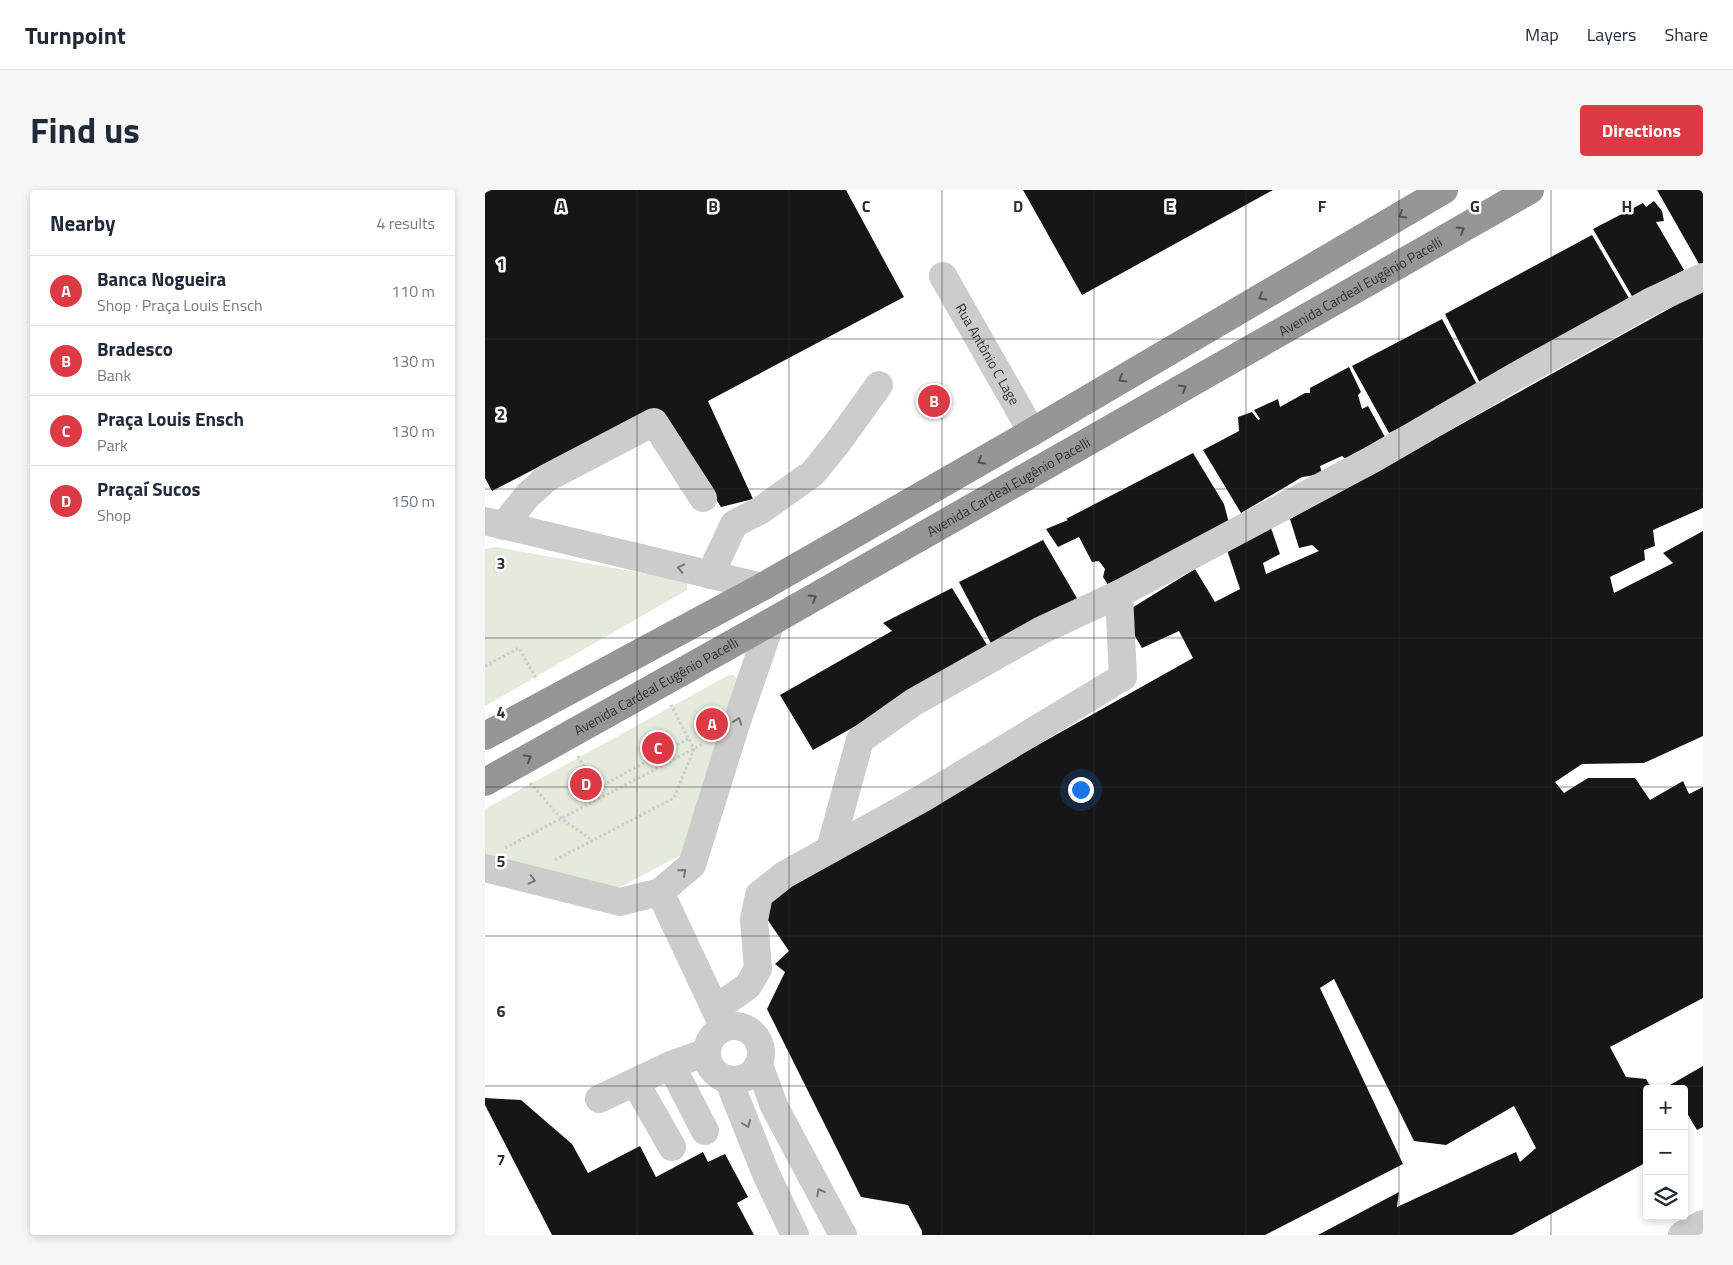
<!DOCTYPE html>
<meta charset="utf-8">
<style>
:root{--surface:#fff;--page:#f6f6f7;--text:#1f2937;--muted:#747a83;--line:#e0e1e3;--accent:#dc3b45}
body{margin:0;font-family:"Titillium Web",sans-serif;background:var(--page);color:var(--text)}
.controls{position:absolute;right:15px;bottom:15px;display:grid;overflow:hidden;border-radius:5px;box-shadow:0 2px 8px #0003}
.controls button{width:45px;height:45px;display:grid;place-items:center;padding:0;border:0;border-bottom:1px solid var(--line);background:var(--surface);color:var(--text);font:25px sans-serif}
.you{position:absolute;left:595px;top:599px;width:18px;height:18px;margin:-12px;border:4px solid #fff;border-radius:50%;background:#1a73e8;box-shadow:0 0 0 8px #1a73e833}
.badge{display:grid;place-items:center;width:32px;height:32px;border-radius:50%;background:var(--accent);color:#fff;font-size:16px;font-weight:700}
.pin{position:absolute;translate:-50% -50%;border:2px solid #fff;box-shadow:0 1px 5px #0006}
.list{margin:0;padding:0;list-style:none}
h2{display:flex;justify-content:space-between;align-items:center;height:65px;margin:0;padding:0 20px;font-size:21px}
h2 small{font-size:16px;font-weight:400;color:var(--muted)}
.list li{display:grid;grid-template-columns:32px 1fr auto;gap:15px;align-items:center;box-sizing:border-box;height:70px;padding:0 20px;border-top:1px solid var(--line)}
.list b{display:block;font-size:19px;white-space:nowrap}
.list p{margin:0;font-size:16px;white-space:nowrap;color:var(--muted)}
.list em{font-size:16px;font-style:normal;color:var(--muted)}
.icon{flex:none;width:28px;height:28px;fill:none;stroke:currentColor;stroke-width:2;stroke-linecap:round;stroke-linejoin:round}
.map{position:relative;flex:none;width:1218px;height:1045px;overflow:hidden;border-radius:5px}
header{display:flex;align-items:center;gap:30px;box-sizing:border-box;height:70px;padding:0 25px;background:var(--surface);border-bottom:1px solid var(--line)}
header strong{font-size:24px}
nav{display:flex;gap:28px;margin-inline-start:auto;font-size:18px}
.intro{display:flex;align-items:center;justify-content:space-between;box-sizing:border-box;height:120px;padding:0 30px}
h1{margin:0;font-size:35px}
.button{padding:12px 22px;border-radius:5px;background:var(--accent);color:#fff;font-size:18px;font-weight:700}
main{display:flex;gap:30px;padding:0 30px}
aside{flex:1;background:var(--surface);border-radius:5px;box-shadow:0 2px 8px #0003}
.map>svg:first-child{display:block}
</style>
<header>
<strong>Turnpoint</strong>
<nav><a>Map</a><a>Layers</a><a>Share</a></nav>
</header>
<div class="intro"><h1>Find us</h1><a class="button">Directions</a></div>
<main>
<aside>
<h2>Nearby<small>4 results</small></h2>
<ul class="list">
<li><span class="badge">A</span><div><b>Banca Nogueira</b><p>Shop · Praça Louis Ensch</p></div><em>110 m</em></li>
<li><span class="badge">B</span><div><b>Bradesco</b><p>Bank</p></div><em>130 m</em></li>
<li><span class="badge">C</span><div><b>Praça Louis Ensch</b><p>Park</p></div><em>130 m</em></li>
<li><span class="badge">D</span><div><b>Praçaí Sucos</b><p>Shop</p></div><em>150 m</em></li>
</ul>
</aside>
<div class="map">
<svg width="1218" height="1045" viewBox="0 0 1218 1045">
<rect width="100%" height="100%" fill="#fff"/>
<g fill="#e4ebdd">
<path d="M11 357 202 391V400L0 516V359Z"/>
<path d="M248 485 253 489 200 663 133 698 0 664V619L242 486Z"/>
</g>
<g fill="#161616">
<path d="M6 0H361L419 107 223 211 268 309 236 317 171 219 127 239 7 301 0 288V3Z"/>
<path d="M538 0H788L597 105Z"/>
<path d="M1172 0H1218V81Z"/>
<path d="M1169 11 1177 21 1179 31 1171 32 1199 80 1148 108 1108 39 1158 13 1161 17Z"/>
<path d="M1107 45 1145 110 998 199 960 124Z"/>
<path d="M1218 100V318L1168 340 1170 356 1159 360 1160 370 1125 387 1129 403 1188 373 1178 363 1218 341V546L1159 573 1097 574 1070 592 1079 603 1103 588H1150L1165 610 1198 591 1204 604 1218 597V808L1125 857 1141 887 1161 889 1167 899H1162V972L1027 1045H833L914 1002 912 1017 1031 962 1035 972 1051 958 1029 916 961 955 929 951 849 789 835 798 918 974 780 1045H437V1041L423 1015 376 1007 282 819 300 782 290 774 304 761 273 716 280 708 708 468 694 441 657 458 637 424 710 379 730 412 755 399 742 360 786 338 795 364 778 373 781 384 834 361 827 355 814 358 805 329Z"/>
<path d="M957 129 995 200 904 243 867 176Z"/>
<path d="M864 177 876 202 873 205 877 219 883 216 900 247 863 271 857 266 835 276 837 284 817 287 756 323 718 260 754 241 753 227 767 222 773 230 775 229 769 220 793 209 795 217 820 203H825V198Z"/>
<path d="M708 263 739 314 744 333 627 401 618 387 620 379 614 371 607 372 594 347 573 357 561 339 583 330 581 329Z"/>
<path d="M558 350 593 410 508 457 474 392Z"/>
<path d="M467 398 505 460 328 560 295 505 407 441 398 433Z"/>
<path d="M1218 876V937L1212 940 1199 918V899H1188L1185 895Z"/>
<path d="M0 908 36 910 87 954 103 983 155 956 171 987 218 962 223 972 240 964 263 1007 252 1013 269 1045H67L0 915Z"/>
</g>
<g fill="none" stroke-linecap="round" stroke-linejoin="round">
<g stroke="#ccc" stroke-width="3" stroke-dasharray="2.5 2.5" stroke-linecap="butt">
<path d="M0 476 34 458 52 490"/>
<path d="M93 566 111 599 203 549"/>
<path d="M45 593 77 629 107 650"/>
<path d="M20 658 218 554"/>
<path d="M70 670 189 608 209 559 186 515"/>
</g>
<g stroke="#ccc" stroke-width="28">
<path id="s1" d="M458 86 547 242"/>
<path d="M0 331 277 397"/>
<path d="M18 336 43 305 62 288 169 232 218 308"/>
<path d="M225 385 249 334 276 320 328 283 353 252 394 195"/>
<path d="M345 659 375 550 429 512 555 441 634 404"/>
<path d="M0 678 135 712 175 702 207 675 250 537 286 432"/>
<path d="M175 702 233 825 240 832"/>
<path d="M230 819 263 796 273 779 269 730 274 705 299 685 438 608 638 487 634 404 888 269 1031 186 1165 112 1218 87"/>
<circle cx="249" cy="863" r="27"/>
<path d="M186 875 220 941"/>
<path d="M274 875 289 916 358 1045"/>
<path d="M243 889 281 984 310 1045"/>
<path d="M150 892 187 957"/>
<path d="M114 909 186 875 222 862"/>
<path d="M1197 1045 1218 1034"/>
</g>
<g stroke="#969696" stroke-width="28">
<path d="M0 546 277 397 547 242 959 0"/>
<path id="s2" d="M0 592 286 432 1045 0"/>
</g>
</g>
<defs><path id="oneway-chevron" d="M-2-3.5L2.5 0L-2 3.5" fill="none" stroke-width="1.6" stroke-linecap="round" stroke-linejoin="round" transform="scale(1.25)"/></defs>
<g stroke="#535353">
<use href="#oneway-chevron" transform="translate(917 25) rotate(150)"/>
<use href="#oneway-chevron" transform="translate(976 40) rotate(-30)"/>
<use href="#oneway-chevron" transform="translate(777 107) rotate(150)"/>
<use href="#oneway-chevron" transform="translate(637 189) rotate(150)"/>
<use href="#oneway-chevron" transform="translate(698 198) rotate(-30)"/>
<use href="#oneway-chevron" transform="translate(496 271) rotate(150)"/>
<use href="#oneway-chevron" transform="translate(328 408) rotate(-30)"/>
<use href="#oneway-chevron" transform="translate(43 568) rotate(-29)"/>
</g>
<g stroke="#767676">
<use href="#oneway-chevron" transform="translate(196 378) rotate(-167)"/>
<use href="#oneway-chevron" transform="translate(253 531) rotate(-71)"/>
<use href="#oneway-chevron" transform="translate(198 682) rotate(-41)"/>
<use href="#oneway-chevron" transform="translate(47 690) rotate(14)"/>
<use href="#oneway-chevron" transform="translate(262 934) rotate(69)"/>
<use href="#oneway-chevron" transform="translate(335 1002) rotate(-118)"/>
</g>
<path fill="none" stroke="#2f2f2f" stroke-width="1" stroke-opacity="0.55" d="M152 0V1045M304 0V1045M457 0V1045M609 0V1045M761 0V1045M914 0V1045M1066 0V1045M0 149H1218M0 299H1218M0 448H1218M0 597H1218M0 746H1218M0 896H1218"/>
<g text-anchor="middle" stroke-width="5" stroke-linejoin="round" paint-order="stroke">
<g font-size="14" fill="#2f2f2f" stroke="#fff">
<text dy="5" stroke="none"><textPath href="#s2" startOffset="1006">Avenida Cardeal Eugênio Pacelli</textPath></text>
<text dy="5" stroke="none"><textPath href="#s1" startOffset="90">Rua Antônio C Lage</textPath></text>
<text dy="5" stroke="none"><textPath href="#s2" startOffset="601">Avenida Cardeal Eugênio Pacelli</textPath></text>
<text dy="5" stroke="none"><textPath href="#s2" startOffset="196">Avenida Cardeal Eugênio Pacelli</textPath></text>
</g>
</g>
<g font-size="16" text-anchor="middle" font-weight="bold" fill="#2f2f2f" stroke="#fff" stroke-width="5" stroke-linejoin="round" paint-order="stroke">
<text x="76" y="22">A</text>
<text x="228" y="22">B</text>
<text x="381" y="22">C</text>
<text x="533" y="22">D</text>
<text x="685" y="22">E</text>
<text x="837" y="22">F</text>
<text x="990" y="22">G</text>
<text x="1142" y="22">H</text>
<text x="16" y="80">1</text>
<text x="16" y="230">2</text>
<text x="16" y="379">3</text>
<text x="16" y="528">4</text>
<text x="16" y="677">5</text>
<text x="16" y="827">6</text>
<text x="16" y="976">7</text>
</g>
</svg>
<div class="controls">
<button>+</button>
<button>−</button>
<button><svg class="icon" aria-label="layers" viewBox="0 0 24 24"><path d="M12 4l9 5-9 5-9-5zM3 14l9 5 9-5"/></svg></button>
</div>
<div class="you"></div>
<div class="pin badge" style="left:227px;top:534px">A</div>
<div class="pin badge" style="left:449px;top:211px">B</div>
<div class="pin badge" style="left:173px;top:558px">C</div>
<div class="pin badge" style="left:101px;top:594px">D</div>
</div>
</main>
